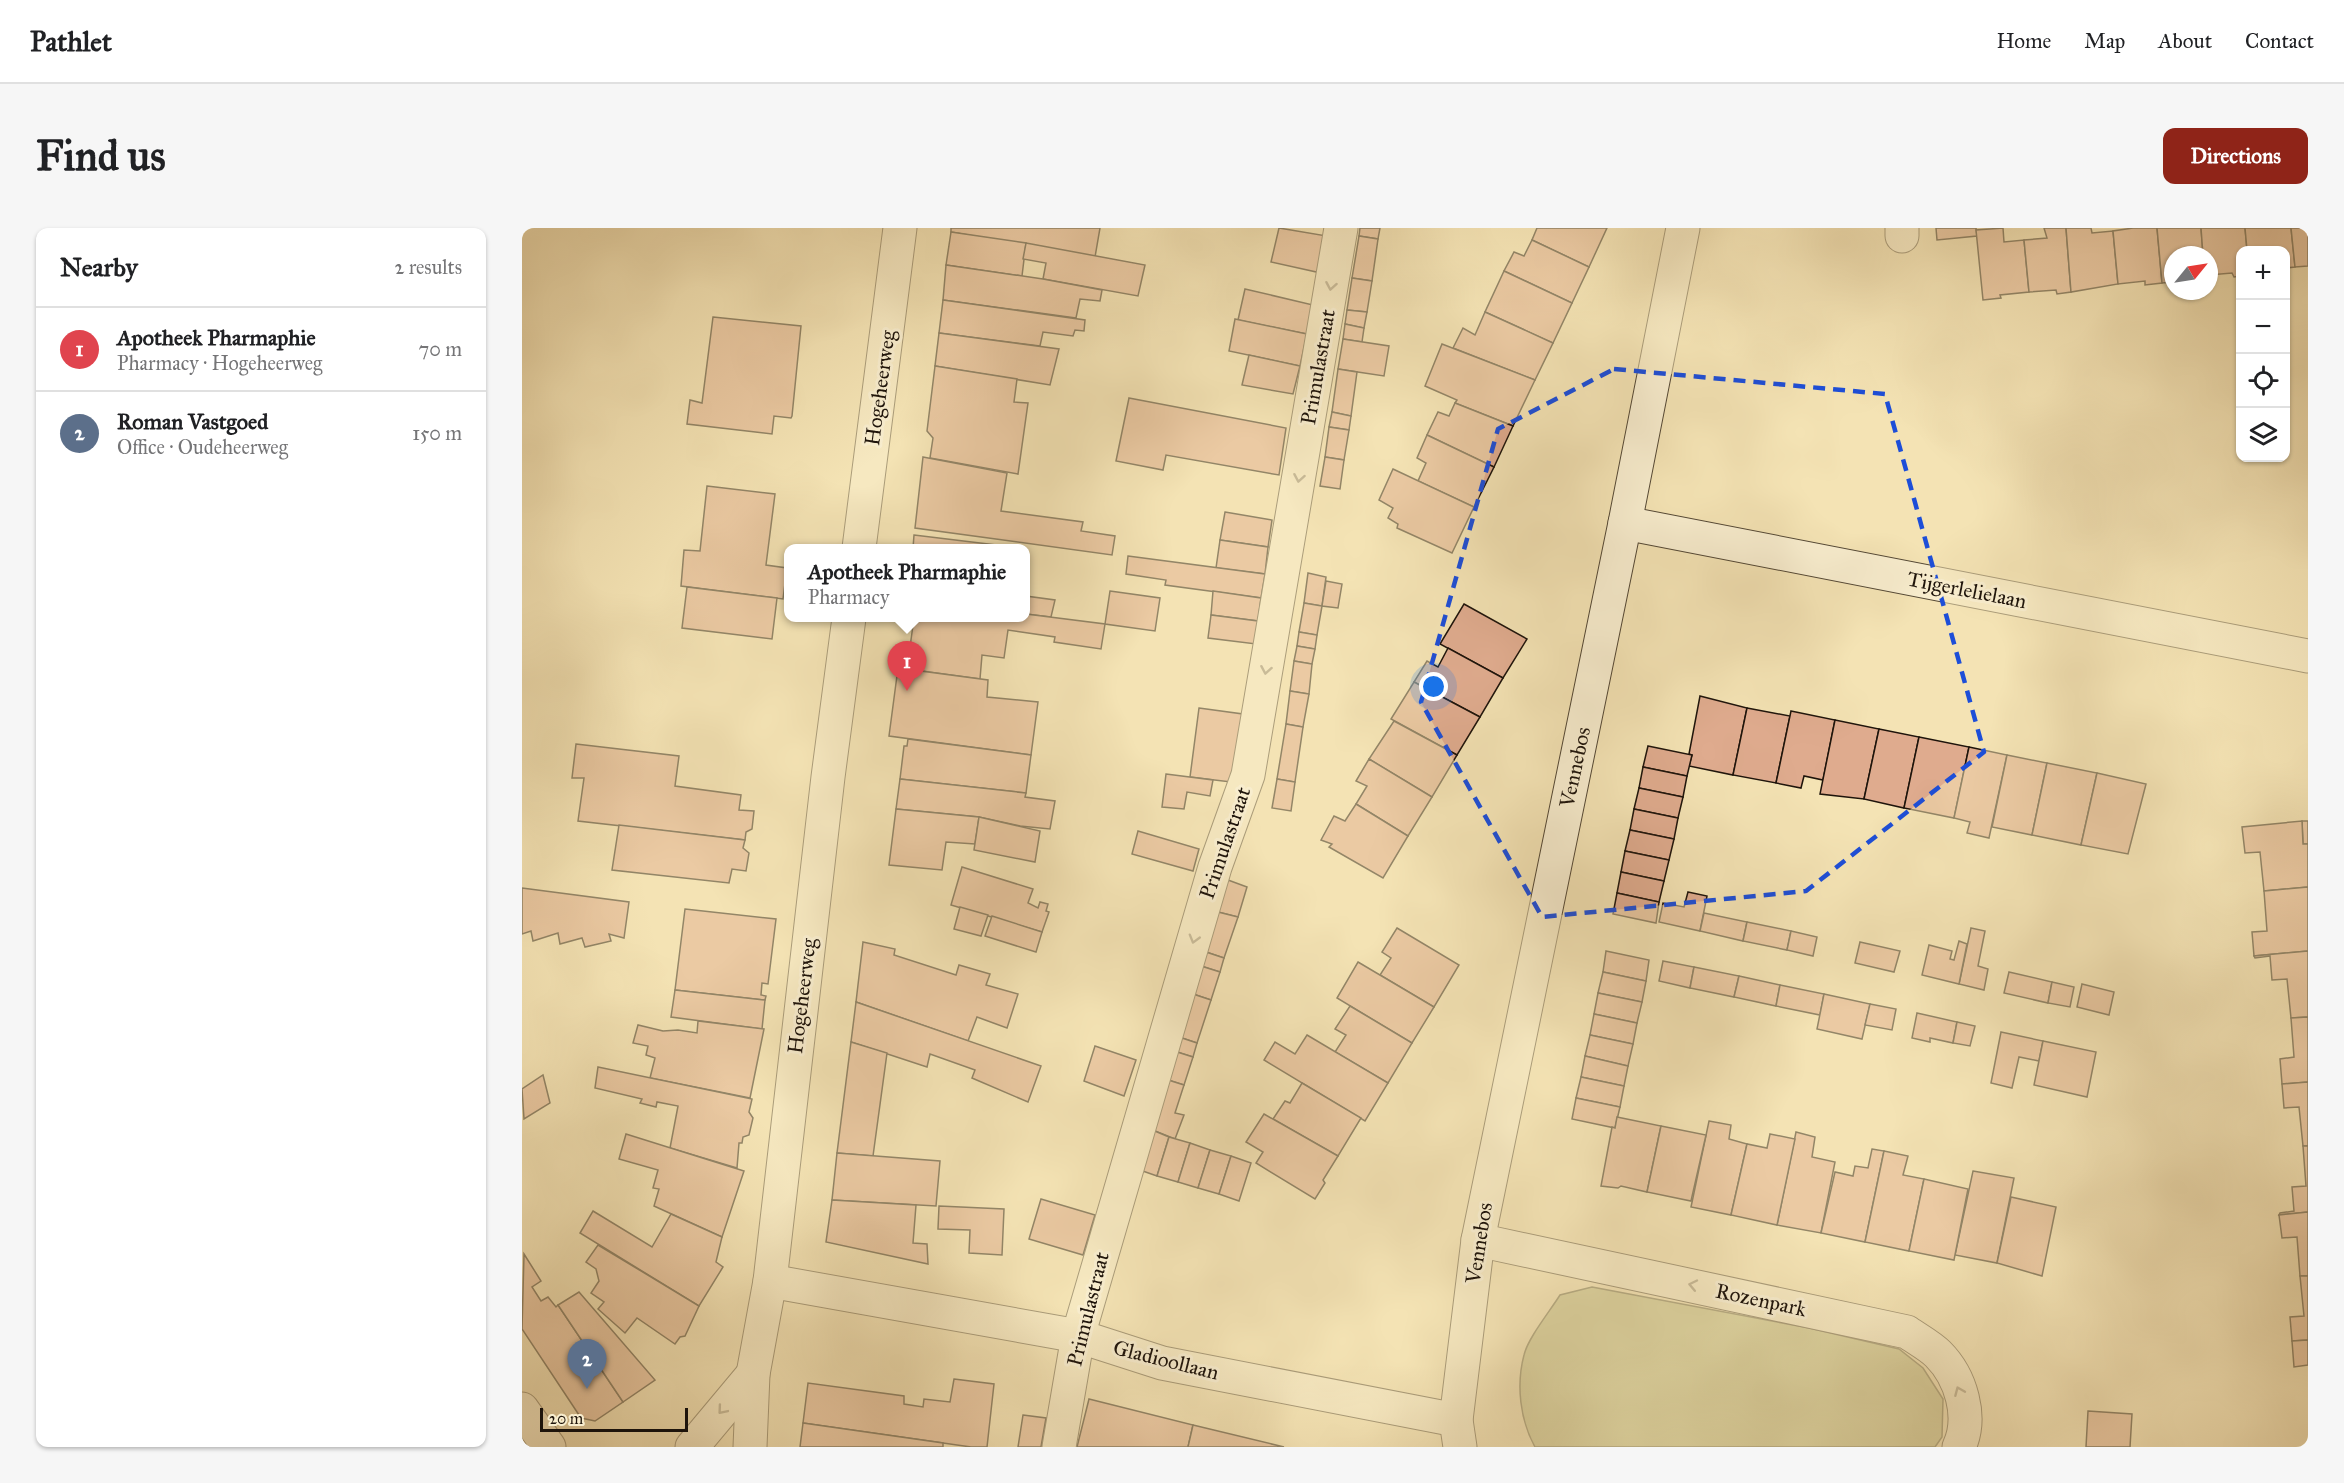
<!DOCTYPE html>
<meta charset="utf-8">
<style>
:root{--surface:#fff;--page:#f6f6f6;--text:#202124;--muted:#757577;--line:#e0e0e0;--accent:#8f2418}
body{margin:0;font-family:"IM FELL Great Primer",serif;background:var(--page);color:var(--text)}
.controls{position:absolute;right:18px;top:18px;display:grid;overflow:hidden;border-radius:12px;box-shadow:0 2px 4px #0004}
.controls button{width:54px;height:54px;display:grid;place-items:center;padding:0;border:0;border-bottom:2px solid var(--line);background:var(--surface);color:var(--text);font:30px sans-serif}
.compass{position:absolute;left:1642px;top:18px;width:54px;height:54px;border-radius:50%;background:var(--surface);box-shadow:0 2px 4px #0004;rotate:60deg}
.scale{position:absolute;left:18px;bottom:15px;width:148px;box-sizing:border-box;padding-left:6px;border:3px solid #1e140b;border-top:0;font-size:16px;line-height:21px;white-space:nowrap;color:#1e140b;-webkit-text-stroke:4px #f8edce;paint-order:stroke}
.you{position:absolute;left:912px;top:459px;width:21px;height:21px;margin:-15px;border:4px solid #fff;border-radius:50%;background:#1a73e8;box-shadow:0 0 0 9px #1a73e833}
.badge{display:grid;place-items:center;width:39px;height:39px;border-radius:50%;background:var(--accent);color:#fff;font-size:20px;font-weight:700}
.pin{position:absolute;translate:-50% -50px;filter:drop-shadow(0 2px 3px #0008)}
.pin::after{content:'';position:absolute;top:32px;width:21px;height:18px;background:inherit;clip-path:polygon(0 0,100% 0,50% 100%)}
.popup{position:absolute;left:262px;top:316px;width:246px;height:78px;box-sizing:border-box;display:grid;place-content:center;border-radius:12px;background:var(--surface);filter:drop-shadow(0 2px 4px #0005);font-size:20px;white-space:nowrap;color:var(--muted)}
.popup b{font-size:22px;color:var(--text)}
.popup::after{content:'';position:absolute;left:50%;top:100%;margin-left:-12px;border:12px solid transparent;border-top-color:var(--surface)}
.list{margin:0;padding:0;list-style:none}
h2{display:flex;justify-content:space-between;align-items:center;height:78px;margin:0;padding:0 24px;font-size:26px}
h2 small{font-size:20px;font-weight:400;color:var(--muted)}
.list li{display:grid;grid-template-columns:39px 1fr auto;gap:18px;align-items:center;box-sizing:border-box;height:84px;padding:0 24px;border-top:2px solid var(--line)}
.list b{display:block;font-size:22px;white-space:nowrap}
.list p{margin:0;font-size:20px;white-space:nowrap;color:var(--muted)}
.list em{font-size:20px;font-style:normal;color:var(--muted)}
.icon{flex:none;width:33px;height:33px;fill:none;stroke:currentColor;stroke-width:2;stroke-linecap:round;stroke-linejoin:round}
.map{position:relative;flex:none;width:1786px;height:1219px;overflow:hidden;border-radius:12px}
header{display:flex;align-items:center;gap:36px;box-sizing:border-box;height:84px;padding:0 30px;background:var(--surface);border-bottom:2px solid var(--line)}
header strong{font-size:28px}
nav{display:flex;gap:33px;margin-inline-start:auto;font-size:21px}
.intro{display:flex;align-items:center;justify-content:space-between;box-sizing:border-box;height:144px;padding:0 36px}
h1{margin:0;font-size:42px}
.button{padding:15px 27px;border-radius:12px;background:var(--accent);color:#fff;font-size:21px;font-weight:700}
main{display:flex;gap:36px;padding:0 36px}
aside{flex:1;background:var(--surface);border-radius:12px;box-shadow:0 2px 4px #0004}
.map>svg:first-child{display:block}
</style>
<header>
<strong>Pathlet</strong>
<nav><a>Home</a><a>Map</a><a>About</a><a>Contact</a></nav>
</header>
<div class="intro"><h1>Find us</h1><a class="button">Directions</a></div>
<main>
<aside>
<h2>Nearby<small>2 results</small></h2>
<ul class="list">
<li><span class="badge" style="background:#e0444e">1</span><div><b>Apotheek Pharmaphie</b><p>Pharmacy · Hogeheerweg</p></div><em>70 m</em></li>
<li><span class="badge" style="background:#5c6f8a">2</span><div><b>Roman Vastgoed</b><p>Office · Oudeheerweg</p></div><em>150 m</em></li>
</ul>
</aside>
<div class="map">
<svg width="1786" height="1219" viewBox="0 0 1786 1219">
<rect width="100%" height="100%" fill="#f4e3b4"/>
<filter id="stains"><feTurbulence type="fractalNoise" baseFrequency=".00333" numOctaves="4"/><feColorMatrix values="0 0 0 0 .2 0 0 0 0 .09 0 0 0 0 .02 0 0 0 .5 -.17"/></filter>
<radialGradient id="worn" r=".72"><stop offset=".6" stop-color="#630" stop-opacity="0"/><stop offset="1" stop-color="#630" stop-opacity=".3"/></radialGradient>
<path fill="#c3c187" stroke="#706a49" stroke-width="1.5" d="M1070 1059 1287 1100 1377 1121 1401 1140 1421 1171 1420 1209 1413 1219H1013C998 1192 994 1157 1002 1127 1006 1110 1028 1083 1038 1067Z"/>
<g fill="#dfab8e" stroke="#1e140b" stroke-width="1.5">
<path d="M429 0H578L573 29 429 4Z"/>
<path d="M757 0 805 8 799 45 749 34Z"/>
<path d="M838 0H858L856 11 837 8Z"/>
<path d="M1015 0H1085L1067 39 1010 12Z"/>
<path d="M1414 0H1454L1455 8 1415 12Z"/>
<path d="M1481 0 1482 14 1502 12 1507 64 1478 67 1479 70 1461 72 1454 2Z"/>
<path d="M1522 0H1544L1549 64 1535 66 1534 62 1507 64 1502 12 1525 10Z"/>
<path d="M1544 0H1569L1570 5 1591 3 1596 56 1549 64Z"/>
<path d="M1611 0H1635L1640 55 1623 57V53L1596 56 1591 3Z"/>
<path d="M1635 0H1679L1681 27H1651V54L1640 55Z"/>
<path d="M1679 0H1723L1725 22H1718V48L1712 49 1710 45 1687 47V27H1681Z"/>
<path d="M1723 0H1769L1773 39 1764 40V22H1725Z"/>
<path d="M1769 0H1786V38L1773 39Z"/>
<path d="M429 4 504 15 500 48 424 37Z"/>
<path d="M837 8 856 11 850 53 830 50Z"/>
<path d="M1010 12 1067 39 1050 75 982 43 992 24 1002 28Z"/>
<path d="M504 15 623 37 616 68 521 51 524 35 501 31Z"/>
<path d="M424 37 521 51 580 62 578 73 558 71 554 90 421 72Z"/>
<path d="M982 43 1050 75 1031 115 963 84Z"/>
<path d="M830 50 850 53 845 84 825 82Z"/>
<path d="M723 61 791 77 785 106 716 92Z"/>
<path d="M421 72 563 92 562 103 553 102 551 108 521 104 518 118 417 105Z"/>
<path d="M825 82 845 84 842 100 823 96Z"/>
<path d="M963 84 1031 115 1013 152 931 120 941 100 953 107Z"/>
<path d="M191 89 279 98 270 188 269 190 252 188 250 206 165 196 168 172 180 175Z"/>
<path d="M713 91 785 106 778 138 707 123Z"/>
<path d="M823 96 842 100 840 114 821 111Z"/>
<path d="M417 105 537 121 528 157 413 138Z"/>
<path d="M821 111 867 118 862 148 816 141Z"/>
<path d="M920 116 1013 152 991 198 933 175 935 172 903 158Z"/>
<path d="M727 127 778 138 771 166 720 157Z"/>
<path d="M413 138 495 151 492 174 506 175 496 246 408 230 411 210 405 203Z"/>
<path d="M816 141 835 144 829 188 810 184Z"/>
<path d="M607 170 764 200 757 247 644 227 641 242 594 233Z"/>
<path d="M933 175 991 198 972 239 905 207 916 184 927 188Z"/>
<path d="M810 184 829 188 827 202 807 199Z"/>
<path d="M807 199 827 202 822 232 803 229Z"/>
<path d="M905 207 972 239 952 279 896 253 904 235 895 230Z"/>
<path d="M401 229 485 245 479 283 561 294 559 303 593 308 590 327 393 300Z"/>
<path d="M803 229 822 232 818 261 798 258Z"/>
<path d="M871 241 952 279 930 325 875 300 876 296 866 290 871 280 857 272Z"/>
<path d="M185 258 253 266 244 337 265 340 261 371 159 358 162 322 178 323Z"/>
<path d="M703 284 750 292 746 319 698 312Z"/>
<path d="M392 307 491 319 391 320Z"/>
<path d="M698 312 746 319 743 346 694 340Z"/>
<path d="M606 328 743 346 739 370 643 357 644 352 604 346Z"/>
<path d="M786 345 804 349 800 378 782 375Z"/>
<path d="M804 353 820 356 816 380 800 378Z"/>
<path d="M504 356V368L533 372 529 389 504 386Z"/>
<path d="M165 359 255 370 250 411 160 400Z"/>
<path d="M588 363 638 370 633 403 583 396Z"/>
<path d="M691 363 739 370 736 393 689 387Z"/>
<path d="M782 375 800 378 795 407 777 404Z"/>
<path d="M942 376 1005 411 981 450 918 416Z"/>
<path d="M504 386 583 396 579 421 532 414 533 409 486 402 482 430 460 427 458 451 385 441 392 390H504Z"/>
<path d="M689 387 736 393 734 416 686 410Z"/>
<path d="M777 404 795 407 793 421 775 418Z"/>
<path d="M775 418 793 421 790 436 772 433Z"/>
<path d="M926 420 981 450 958 489 892 454 905 433 916 439Z"/>
<path d="M772 433 790 436 787 466 768 463Z"/>
<path d="M376 440 466 452 465 469 516 474 509 527 367 508Z"/>
<path d="M892 454 958 489 935 527 869 491Z"/>
<path d="M768 463 787 466 781 499 764 496Z"/>
<path d="M1178 468 1225 480 1211 547 1167 538 1170 527 1167 526Z"/>
<path d="M677 480 728 487 709 554 668 549Z"/>
<path d="M1225 480 1268 488 1254 555 1211 547Z"/>
<path d="M1269 483 1313 492 1301 552 1282 548 1279 560 1254 555Z"/>
<path d="M1313 492 1357 501 1342 571 1298 566Z"/>
<path d="M872 493 935 527 910 569 847 531Z"/>
<path d="M764 496 781 499 773 554 755 551Z"/>
<path d="M1357 501 1397 509 1382 580 1342 571Z"/>
<path d="M1397 509 1447 519 1432 590 1382 580Z"/>
<path d="M386 511 509 527 504 565 378 551 382 518H385Z"/>
<path d="M54 516 157 528 153 558 219 567 217 582 232 583 230 601 224 604 223 612 56 593 62 550H50Z"/>
<path d="M1126 518 1170 527 1165 548 1121 539Z"/>
<path d="M1447 519 1485 527 1467 610 1445 605 1448 594 1432 590Z"/>
<path d="M1485 527 1525 535 1510 607 1470 599Z"/>
<path d="M847 531 910 569 886 608 834 576 845 558 834 553Z"/>
<path d="M1525 535 1575 545 1559 617 1510 607Z"/>
<path d="M1121 539 1165 548 1161 569 1117 560Z"/>
<path d="M1575 545 1624 556 1606 626 1559 617Z"/>
<path d="M644 546 691 552 688 568 665 564 662 581 640 579Z"/>
<path d="M378 551 504 565 503 569 533 573 528 601 498 598 457 589 374 581Z"/>
<path d="M755 551 773 554 769 583 750 580Z"/>
<path d="M1117 560 1161 569 1156 590 1112 581Z"/>
<path d="M834 576 886 608 861 650 807 619 810 616 799 612 812 588 823 593Z"/>
<path d="M374 581 457 589 453 616 424 614 420 642 367 637Z"/>
<path d="M1112 581 1156 590 1152 611 1108 602Z"/>
<path d="M457 589 518 603 513 634 452 622Z"/>
<path d="M1780 593H1786V616H1781Z"/>
<path d="M1780 593 1781 616H1786V659L1742 663 1738 624 1723 625 1720 599Z"/>
<path d="M97 597 223 612 221 620 227 625 224 643 210 641 207 655 90 642Z"/>
<path d="M1108 602 1152 611 1147 632 1103 623Z"/>
<path d="M616 603 677 621 671 643 610 626Z"/>
<path d="M1103 623 1147 632 1142 653 1099 644Z"/>
<path d="M440 639 511 661 506 675 516 680 518 674 526 676 524 683 527 684 520 704 429 677Z"/>
<path d="M1099 644 1142 653 1137 674 1095 665Z"/>
<path d="M706 652 725 659 716 689 696 684Z"/>
<path d="M1786 659V723L1732 728 1730 704 1745 703 1742 663Z"/>
<path d="M0 660 107 674 102 710 87 706 89 713 63 719 60 710 38 716 36 705 11 713 9 703 0 706Z"/>
<path d="M1166 664 1185 668 1178 703 1137 694 1141 675 1162 679Z"/>
<path d="M1095 665 1137 674 1134 695 1091 686Z"/>
<path d="M438 679 466 687 459 708 432 701Z"/>
<path d="M163 681 254 691 246 756 240 755 239 767 244 768 243 772 153 762Z"/>
<path d="M696 684 716 689 702 730 684 724Z"/>
<path d="M1182 685 1225 694 1221 713 1178 703Z"/>
<path d="M470 688 520 704 514 724 463 708Z"/>
<path d="M1225 694 1269 703 1265 722 1221 713Z"/>
<path d="M875 700 937 737 912 779 858 747 869 730 860 724Z"/>
<path d="M1449 700 1463 703 1456 738 1466 741 1462 762 1437 756Z"/>
<path d="M1269 703 1295 709 1291 728 1265 722Z"/>
<path d="M1437 713 1445 716 1437 756 1400 747 1407 717 1430 723 1428 731 1432 732Z"/>
<path d="M341 714 373 721 372 727 434 747 437 737 468 746 464 757 496 766 485 800 455 789 446 813 334 774Z"/>
<path d="M1338 714 1378 723 1372 744 1333 735Z"/>
<path d="M1084 723 1127 732 1124 753 1081 744Z"/>
<path d="M1786 723V789L1769 790 1765 751 1750 752 1748 728 1733 730 1732 728Z"/>
<path d="M684 724 702 730 698 744 679 738Z"/>
<path d="M1141 733 1172 739 1168 760 1137 753Z"/>
<path d="M836 734 912 779 890 815 815 770Z"/>
<path d="M679 738 698 744 689 772 671 766Z"/>
<path d="M1172 739 1217 748 1212 769 1168 760Z"/>
<path d="M1081 744 1124 753 1120 774 1076 765Z"/>
<path d="M1487 744 1530 754 1526 775 1482 765Z"/>
<path d="M1217 748 1258 757 1254 778 1212 769Z"/>
<path d="M1530 754 1552 759 1548 779 1526 775Z"/>
<path d="M1560 756 1592 764 1587 787 1555 779Z"/>
<path d="M1258 757 1302 766 1298 787 1254 778Z"/>
<path d="M153 762 243 772 240 801 149 789Z"/>
<path d="M1076 765 1120 774 1115 795 1072 786Z"/>
<path d="M671 766 689 772 675 815 657 809Z"/>
<path d="M1302 766 1348 776 1340 811 1295 801Z"/>
<path d="M334 774 519 838 506 874 450 850 453 842 408 826 405 839 329 814Z"/>
<path d="M1348 776 1374 781 1370 802 1343 797Z"/>
<path d="M828 778 890 815 866 855 813 824 824 807 813 801Z"/>
<path d="M1395 785 1435 794 1431 815 1408 810V814L1390 810Z"/>
<path d="M1072 786 1115 795 1111 816 1068 807Z"/>
<path d="M1786 789V854L1760 856 1758 831 1772 829 1769 790Z"/>
<path d="M176 793 242 801 228 870 128 850 133 830 124 827 126 818 111 815 116 797 141 803 156 802 175 805Z"/>
<path d="M1435 794 1453 798 1448 818 1431 815Z"/>
<path d="M1479 804 1521 813 1517 833 1497 829 1490 860 1469 855Z"/>
<path d="M785 807 866 855 843 893 742 832 753 814 773 826Z"/>
<path d="M1068 807 1111 816 1106 838 1063 828Z"/>
<path d="M657 809 675 815 671 829 652 823Z"/>
<path d="M1521 813 1574 824 1565 869 1512 857Z"/>
<path d="M329 814 365 825 351 928 315 925Z"/>
<path d="M573 818 614 832 602 868 562 853Z"/>
<path d="M652 823 671 829 662 857 643 851Z"/>
<path d="M1063 828 1106 838 1102 858 1059 849Z"/>
<path d="M76 839 230 871 227 884 231 890 227 907 221 909 220 915H217L215 940 148 920 156 878 135 874 134 879 118 875 120 871 73 860Z"/>
<path d="M21 847 28 875 2 891 0 861Z"/>
<path d="M1059 849 1102 858 1098 879 1054 870Z"/>
<path d="M643 851 662 857 653 885 662 887 653 911 628 901Z"/>
<path d="M1786 854V918H1781L1777 879 1762 880 1760 856Z"/>
<path d="M780 855 839 890 816 928 751 891 763 873 768 875Z"/>
<path d="M1054 870 1098 879 1093 900 1050 891Z"/>
<path d="M742 886 816 928 801 952 803 955 793 971 734 935 741 924 724 914Z"/>
<path d="M1095 889 1139 898 1125 964 1099 958 1096 960 1079 958 1090 899 1093 900Z"/>
<path d="M1187 893 1209 897 1207 911 1225 916 1209 987 1169 979Z"/>
<path d="M1139 898 1184 907 1169 973 1125 964Z"/>
<path d="M628 901 647 909 635 948 615 941Z"/>
<path d="M1274 904 1293 909 1290 929 1313 934 1299 1005 1255 997Z"/>
<path d="M104 906 222 943 200 1009 132 978 137 961 131 960 136 942 97 931Z"/>
<path d="M1248 906 1273 911 1255 997 1209 987 1225 916 1245 920Z"/>
<path d="M647 909 668 915 656 954 635 948Z"/>
<path d="M668 915 688 922 676 960 656 954Z"/>
<path d="M1781 918H1786V984L1757 987 1758 985 1772 983 1770 959 1784 958Z"/>
<path d="M1350 921 1362 923 1343 1014 1299 1005 1313 944 1331 948 1333 938 1346 940Z"/>
<path d="M688 922 709 928 697 966 676 960Z"/>
<path d="M1362 923 1386 928 1381 947 1402 951 1387 1023 1343 1014Z"/>
<path d="M315 925 418 933 414 978 310 972Z"/>
<path d="M709 928 729 935 717 973 697 966Z"/>
<path d="M1451 943 1492 950 1475 1035 1433 1027Z"/>
<path d="M1402 951 1446 961 1432 1032 1387 1023Z"/>
<path d="M1489 969 1534 979 1520 1048 1475 1035Z"/>
<path d="M519 971 573 987 561 1027 507 1011Z"/>
<path d="M310 972 394 977 391 1015 405 1016 406 1036 304 1014Z"/>
<path d="M417 978 482 981 480 1027 447 1025 448 1002 416 1001Z"/>
<path d="M71 983 130 1019 149 986 200 1009 194 1034 201 1039 177 1078 58 1005Z"/>
<path d="M1786 984V1048H1778L1775 1009 1760 1010 1757 987Z"/>
<path d="M76 1017 177 1078 163 1108 158 1109 153 1116 115 1090 103 1105 76 1081 82 1074 69 1065 77 1053 74 1041 64 1034Z"/>
<path d="M2 1026 19 1053 10 1059 19 1073 26 1069 34 1079 36 1077 101 1174 73 1193 59 1190 0 1101Z"/>
<path d="M1778 1048H1786V1112L1770 1113 1768 1089 1782 1088Z"/>
<path d="M57 1064 133 1152 101 1174 36 1077Z"/>
<path d="M1786 1112V1137L1772 1139 1770 1113Z"/>
<path d="M432 1151 472 1156 465 1219H449L281 1195 286 1155 382 1168V1176L401 1179 402 1171 428 1174Z"/>
<path d="M567 1171 671 1197 666 1219H555Z"/>
<path d="M1566 1183 1610 1186 1608 1219H1564Z"/>
<path d="M501 1187 524 1190 519 1219H496Z"/>
<path d="M281 1195 421 1215V1219H278Z"/>
<path d="M671 1197 762 1219H666Z"/>
</g>
<g fill="none" stroke-linecap="round" stroke-linejoin="round">
<g stroke="#544835" stroke-width="35">
<g id="minor">
<path d="M1380 0V8"/>
<path d="M1103 295 1786 428"/>
<path d="M337 320 378 0"/>
<path d="M956 1012 1385 1104C1395 1111 1408 1118 1416 1126 1439 1149 1451 1189 1437 1219"/>
<path d="M248 1053 556 1108 640 1135 934 1192"/>
<path d="M0 1181 27 1219"/>
<path d="M170 1219 231 1146"/>
<path d="M228 1219 231 1146 248 1053 306 549 327 390"/>
<path d="M537 1219 556 1108 693 639 726 547 819 0"/>
<path d="M938 1219 934 1192 956 1012 1103 295 1161 0"/>
</g>
</g>
<use href="#minor" stroke="#f8edce" stroke-width="33"/>
</g>
<defs><path id="oneway-chevron" d="M-2-3.5L2.5 0L-2 3.5" fill="none" stroke-width="1.6" stroke-linecap="round" stroke-linejoin="round" transform="scale(1.5)"/></defs>
<g stroke="#968b76">
<use href="#oneway-chevron" transform="translate(809 58) rotate(100)"/>
<use href="#oneway-chevron" transform="translate(777 250) rotate(100)"/>
<use href="#oneway-chevron" transform="translate(744 442) rotate(100)"/>
<use href="#oneway-chevron" transform="translate(672 711) rotate(106)"/>
<use href="#oneway-chevron" transform="translate(1171 1057) rotate(-168)"/>
<use href="#oneway-chevron" transform="translate(1437 1163) rotate(-113)"/>
<use href="#oneway-chevron" transform="translate(200 1182) rotate(130)"/>
</g>
<path d="M0 0H1786V1219H0ZM1092 141 1363 166 1462 524 1284 663 1020 689 899 474 976 201Z" fill="#f4e3b4" fill-opacity=".55" fill-rule="evenodd"/>
<path fill="none" stroke="#1d4ed8" stroke-width="4.5" stroke-dasharray="12 8" stroke-linejoin="round" d="M1092 141 1363 166 1462 524 1284 663 1020 689 899 474 976 201Z"/>
<g text-anchor="middle" stroke-width="6" stroke-linejoin="round" paint-order="stroke">
<g font-size="21" fill="#1e140b" stroke="#f8edce">
<text transform="translate(796 139) rotate(-80)" y="7">Primulastraat</text>
<text transform="translate(358 160) rotate(-82)" y="7">Hogeheerweg</text>
<text transform="translate(1445 362) rotate(11)" y="7">Tijgerlelielaan</text>
<text transform="translate(1053 539) rotate(-78)" y="7">Vennebos</text>
<text transform="translate(703 615) rotate(-71)" y="7">Primulastraat</text>
<text transform="translate(280 768) rotate(-83)" y="7">Hogeheerweg</text>
<text transform="translate(957 1015) rotate(-81)" y="7">Vennebos</text>
<text transform="translate(1239 1072) rotate(12)" y="7">Rozenpark</text>
<text transform="translate(566 1081) rotate(-76)" y="7">Primulastraat</text>
<text transform="translate(644 1132) rotate(14)" y="7">Gladioollaan</text>
</g>
</g>
<rect width="100%" height="100%" filter="url(#stains)"/>
<rect width="100%" height="100%" fill="url(#worn)"/>
</svg>
<div class="controls">
<button>+</button>
<button>−</button>
<button><svg class="icon" aria-label="locate" viewBox="0 0 24 24"><circle cx="12" cy="12" r="6"/><path d="M12 2v4M12 18v4M2 12h4M18 12h4"/></svg></button>
<button><svg class="icon" aria-label="layers" viewBox="0 0 24 24"><path d="M12 4l9 5-9 5-9-5zM3 14l9 5 9-5"/></svg></button>
</div>
<svg class="compass" viewBox="-18 -18 36 36"><path d="M0-13l5 13h-10z" fill="#e53935"/><path d="M0 13l5-13h-10z" fill="#757577"/></svg>
<div class="scale">20 m</div>
<div class="you"></div>
<div class="pin badge" style="left:385px;top:463px;background:#e0444e">1</div>
<div class="popup"><b>Apotheek Pharmaphie</b>Pharmacy</div>
<div class="pin badge" style="left:65px;top:1161px;background:#5c6f8a">2</div>
</div>
</main>
